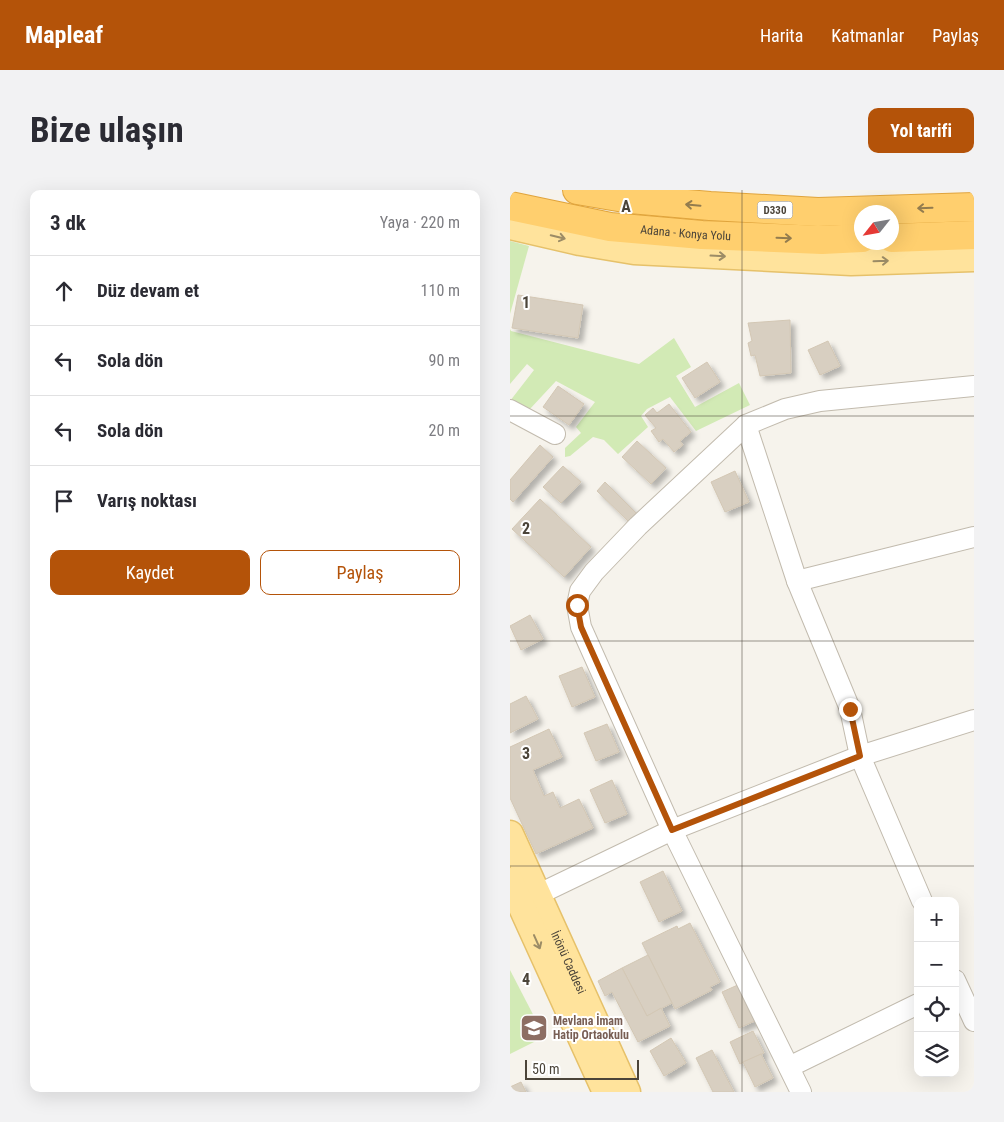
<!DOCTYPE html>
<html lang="tr">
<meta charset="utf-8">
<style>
:root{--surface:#fff;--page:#f2f2f3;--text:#2b2b33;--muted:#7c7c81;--line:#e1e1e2;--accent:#b45309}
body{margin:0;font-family:"Roboto Condensed",sans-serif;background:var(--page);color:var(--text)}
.controls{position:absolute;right:15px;bottom:15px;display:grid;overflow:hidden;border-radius:10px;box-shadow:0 5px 20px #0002}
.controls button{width:45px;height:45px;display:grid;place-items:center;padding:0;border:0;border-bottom:1px solid var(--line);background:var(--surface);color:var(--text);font:25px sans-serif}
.compass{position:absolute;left:344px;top:15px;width:45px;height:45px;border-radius:50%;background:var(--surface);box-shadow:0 5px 20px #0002;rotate:239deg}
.scale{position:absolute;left:15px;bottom:12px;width:114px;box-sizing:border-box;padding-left:5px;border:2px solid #4b4439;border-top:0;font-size:14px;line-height:18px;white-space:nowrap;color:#4b4439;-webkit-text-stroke:4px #fff;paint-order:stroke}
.stop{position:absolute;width:15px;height:15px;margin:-11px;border:4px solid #b45309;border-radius:50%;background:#fff}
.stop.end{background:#b45309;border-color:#fff;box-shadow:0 1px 5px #0008}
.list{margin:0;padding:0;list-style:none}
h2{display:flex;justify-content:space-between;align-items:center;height:65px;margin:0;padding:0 20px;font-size:21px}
h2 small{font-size:16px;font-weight:400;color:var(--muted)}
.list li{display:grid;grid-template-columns:32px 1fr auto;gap:15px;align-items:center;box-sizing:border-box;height:70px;padding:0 20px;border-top:1px solid var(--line)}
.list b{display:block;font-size:19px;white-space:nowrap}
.list em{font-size:16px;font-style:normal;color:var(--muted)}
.actions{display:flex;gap:10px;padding:15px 20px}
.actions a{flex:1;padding:11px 0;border:1px solid var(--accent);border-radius:10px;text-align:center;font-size:18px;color:var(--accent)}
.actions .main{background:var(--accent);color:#fff}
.icon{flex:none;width:28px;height:28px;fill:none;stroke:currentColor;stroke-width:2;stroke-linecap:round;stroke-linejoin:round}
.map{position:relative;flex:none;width:464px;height:902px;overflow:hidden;border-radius:10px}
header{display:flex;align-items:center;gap:30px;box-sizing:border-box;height:70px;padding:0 25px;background:var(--accent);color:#fff}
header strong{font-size:24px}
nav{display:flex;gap:28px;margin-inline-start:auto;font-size:18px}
.intro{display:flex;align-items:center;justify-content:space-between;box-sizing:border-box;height:120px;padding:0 30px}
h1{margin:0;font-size:35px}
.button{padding:12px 22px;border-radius:10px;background:var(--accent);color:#fff;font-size:18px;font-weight:700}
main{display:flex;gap:30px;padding:0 30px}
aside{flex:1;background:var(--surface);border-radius:10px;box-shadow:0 5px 20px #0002}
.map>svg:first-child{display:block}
</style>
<header>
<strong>Mapleaf</strong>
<nav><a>Harita</a><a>Katmanlar</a><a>Paylaş</a></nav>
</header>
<div class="intro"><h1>Bize ulaşın</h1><a class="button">Yol tarifi</a></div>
<main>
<aside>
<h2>3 dk<small>Yaya · 220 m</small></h2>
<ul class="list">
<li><svg class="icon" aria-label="ahead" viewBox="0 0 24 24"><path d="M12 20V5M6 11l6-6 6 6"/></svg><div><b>Düz devam et</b></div><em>110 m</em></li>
<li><svg class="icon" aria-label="left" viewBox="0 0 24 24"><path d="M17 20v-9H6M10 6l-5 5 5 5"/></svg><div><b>Sola dön</b></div><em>90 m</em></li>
<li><svg class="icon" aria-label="left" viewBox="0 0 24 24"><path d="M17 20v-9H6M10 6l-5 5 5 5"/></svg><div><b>Sola dön</b></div><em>20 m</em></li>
<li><svg class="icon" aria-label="arrive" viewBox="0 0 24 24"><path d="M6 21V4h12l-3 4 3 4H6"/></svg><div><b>Varış noktası</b></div></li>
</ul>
<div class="actions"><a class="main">Kaydet</a><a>Paylaş</a></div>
</aside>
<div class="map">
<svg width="464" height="902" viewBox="0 0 464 902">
<defs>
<filter id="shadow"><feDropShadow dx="4.5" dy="4.5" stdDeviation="2.5" flood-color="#0004"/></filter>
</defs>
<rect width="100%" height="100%" fill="#f6f3ec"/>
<g fill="#d2eab5">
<path d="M0 51 19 56 0 124Z"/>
<path d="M0 139 1 141 129 174 164 148 181 177 166 186 185 217 229 193 240 215 186 241 160 207 137 219 131 226 138 237 108 264 94 250 83 247 60 266 55 267V258L71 243 66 237 85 212 46 191 19 220 0 211 24 180 17 174 0 194Z"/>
<path d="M0 780 29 836 26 851 0 864Z"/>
</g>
<g fill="#d8cfc1" stroke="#d3c7b4" filter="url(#shadow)">
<path d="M8 105 73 115 68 148 2 138Z"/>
<path d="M280 130 281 183 250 186 245 165 241 166 238 153 242 151 238 133Z"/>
<path d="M318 151 330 176 310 185 298 160Z"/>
<path d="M197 172 210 192 185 208 172 188Z"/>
<path d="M48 196 74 214 59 235 33 217Z"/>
<path d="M159 214 181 242 170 251 173 255 164 262 153 249 149 252 141 241 146 238 135 225 143 218 147 223Z"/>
<path d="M127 251 156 278 141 294 112 267Z"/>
<path d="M30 255 43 267 3 312 0 309V290Z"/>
<path d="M53 276 71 292 51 313 33 297Z"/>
<path d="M225 281 239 312 215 322 201 292Z"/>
<path d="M95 292 127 324 119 332 87 301Z"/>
<path d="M30 309 81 357 54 387 2 339Z"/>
<path d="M20 425 33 449 11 460 0 436Z"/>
<path d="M72 477 85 507 62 517 49 486Z"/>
<path d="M16 506 28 529 0 543V514Z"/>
<path d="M97 534 109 562 86 571 74 543Z"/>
<path d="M39 539 52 567 23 580 34 606 43 602 50 618 69 609 83 638 26 664 0 608V557Z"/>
<path d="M102 590 117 624 95 633 80 600Z"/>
<path d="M153 681 172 721 149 732 130 692Z"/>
<path d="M180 733 210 792 200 797 202 800 165 819 132 753 167 736 168 739Z"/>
<path d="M138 765 162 813 137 826 112 778Z"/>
<path d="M112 778 137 826 151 818 160 836 128 852 102 802 95 806 88 791Z"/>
<path d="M230 794 247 830 229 838 212 802Z"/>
<path d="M243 841 254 863 230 874 220 852Z"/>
<path d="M161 848 176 873 154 886 140 861Z"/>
<path d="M202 860 224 902H203L186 868Z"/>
<path d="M251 864 263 888 245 897 233 872Z"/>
<path d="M11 892 16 902H0V897Z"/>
</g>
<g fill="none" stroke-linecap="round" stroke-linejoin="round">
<g stroke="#c2bbae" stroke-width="22">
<g id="minor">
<path d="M0 220 45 244"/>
<path d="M236 235 287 391 340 519 350 566 412 711"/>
<path d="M287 391 464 347"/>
<path d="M27 705 162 640 350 566 464 530"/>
<path d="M445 790 464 831"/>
<path d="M279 877 408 814"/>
<path d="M291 902 162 640 71 437 67 415 70 401 84 382 128 336 236 235 275 219 310 211 464 196"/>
</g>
</g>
<g stroke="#e6c16a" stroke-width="29">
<g id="major">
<path d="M0 36 70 52 124 61 341 72 464 68"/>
<path id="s1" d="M0 644 117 902"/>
<path d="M0 691 96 902"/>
</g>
</g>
<g stroke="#e0a43c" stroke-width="30">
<g id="highway">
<path d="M67 0 120 9 200 16 308 22 464 17"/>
<path id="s2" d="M0 16 100 37 192 45 312 50 352 48"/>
<path d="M382 48 464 45"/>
</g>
</g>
<use href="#minor" stroke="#fff" stroke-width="20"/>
<use href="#major" stroke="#ffe39c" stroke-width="26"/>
<use href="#highway" stroke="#ffcf6e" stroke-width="28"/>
</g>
<defs><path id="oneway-shaft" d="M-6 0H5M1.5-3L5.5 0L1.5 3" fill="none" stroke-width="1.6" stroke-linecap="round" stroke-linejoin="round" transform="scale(1.25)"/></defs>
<g stroke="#937c4e">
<use href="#oneway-shaft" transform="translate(183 15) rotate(-175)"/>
<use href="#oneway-shaft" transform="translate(415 18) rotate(178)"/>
<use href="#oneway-shaft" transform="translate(274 48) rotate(2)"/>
</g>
<g stroke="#9c8c66">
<use href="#oneway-shaft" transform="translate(48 47) rotate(14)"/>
<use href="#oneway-shaft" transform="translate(208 66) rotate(3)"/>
<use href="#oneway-shaft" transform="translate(371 71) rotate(-2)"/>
<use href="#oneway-shaft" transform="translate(27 752) rotate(66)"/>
</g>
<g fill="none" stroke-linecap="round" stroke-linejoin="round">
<path stroke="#b45309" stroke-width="6" d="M67 415 71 437 162 640 350 566 340 519"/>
</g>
<path fill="none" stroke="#4b4439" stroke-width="1" stroke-opacity="0.55" d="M232 0V902M0 226H464M0 451H464M0 676H464"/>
<defs>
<g id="school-square" transform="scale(1.4375)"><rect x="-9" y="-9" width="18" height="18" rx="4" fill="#8d6e63" stroke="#fff"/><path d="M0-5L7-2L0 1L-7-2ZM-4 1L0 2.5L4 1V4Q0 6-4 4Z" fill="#fff"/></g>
</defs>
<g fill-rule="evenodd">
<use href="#school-square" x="24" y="838"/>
</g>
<g text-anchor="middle" stroke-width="4" stroke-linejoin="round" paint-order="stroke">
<rect fill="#fff" stroke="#817c74" stroke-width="1" x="247.5" y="11.5" width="35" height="17" rx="4"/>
<g font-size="11" font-weight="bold" fill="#4b4439">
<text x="265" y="24">D330</text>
</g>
<g font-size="12" fill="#4b4439" stroke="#fff">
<text dy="4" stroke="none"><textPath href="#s2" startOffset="178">Adana - Konya Yolu</textPath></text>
<text dy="4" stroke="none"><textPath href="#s1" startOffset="141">İnönü Caddesi</textPath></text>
</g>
<g font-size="12" font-weight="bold" fill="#785e54" stroke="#fff" text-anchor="start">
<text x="43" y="835">Mevlana İmam<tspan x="43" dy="14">Hatip Ortaokulu</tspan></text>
</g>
</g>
<g font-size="16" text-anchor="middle" font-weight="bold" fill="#4b4439" stroke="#fff" stroke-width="4" stroke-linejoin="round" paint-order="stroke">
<text x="116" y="22">A</text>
<text x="16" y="118">1</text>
<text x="16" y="344">2</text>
<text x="16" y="569">3</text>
<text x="16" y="795">4</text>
</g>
</svg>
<div class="controls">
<button>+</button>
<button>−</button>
<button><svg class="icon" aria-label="locate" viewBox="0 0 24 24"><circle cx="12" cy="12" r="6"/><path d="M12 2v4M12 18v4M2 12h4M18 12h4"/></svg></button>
<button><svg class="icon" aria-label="layers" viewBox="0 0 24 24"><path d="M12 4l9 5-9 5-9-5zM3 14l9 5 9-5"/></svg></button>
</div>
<svg class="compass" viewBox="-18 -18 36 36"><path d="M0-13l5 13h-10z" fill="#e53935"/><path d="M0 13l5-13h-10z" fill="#7c7c81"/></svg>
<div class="scale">50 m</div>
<div class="stop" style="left:67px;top:415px"></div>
<div class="stop end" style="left:340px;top:519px"></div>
</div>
</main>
